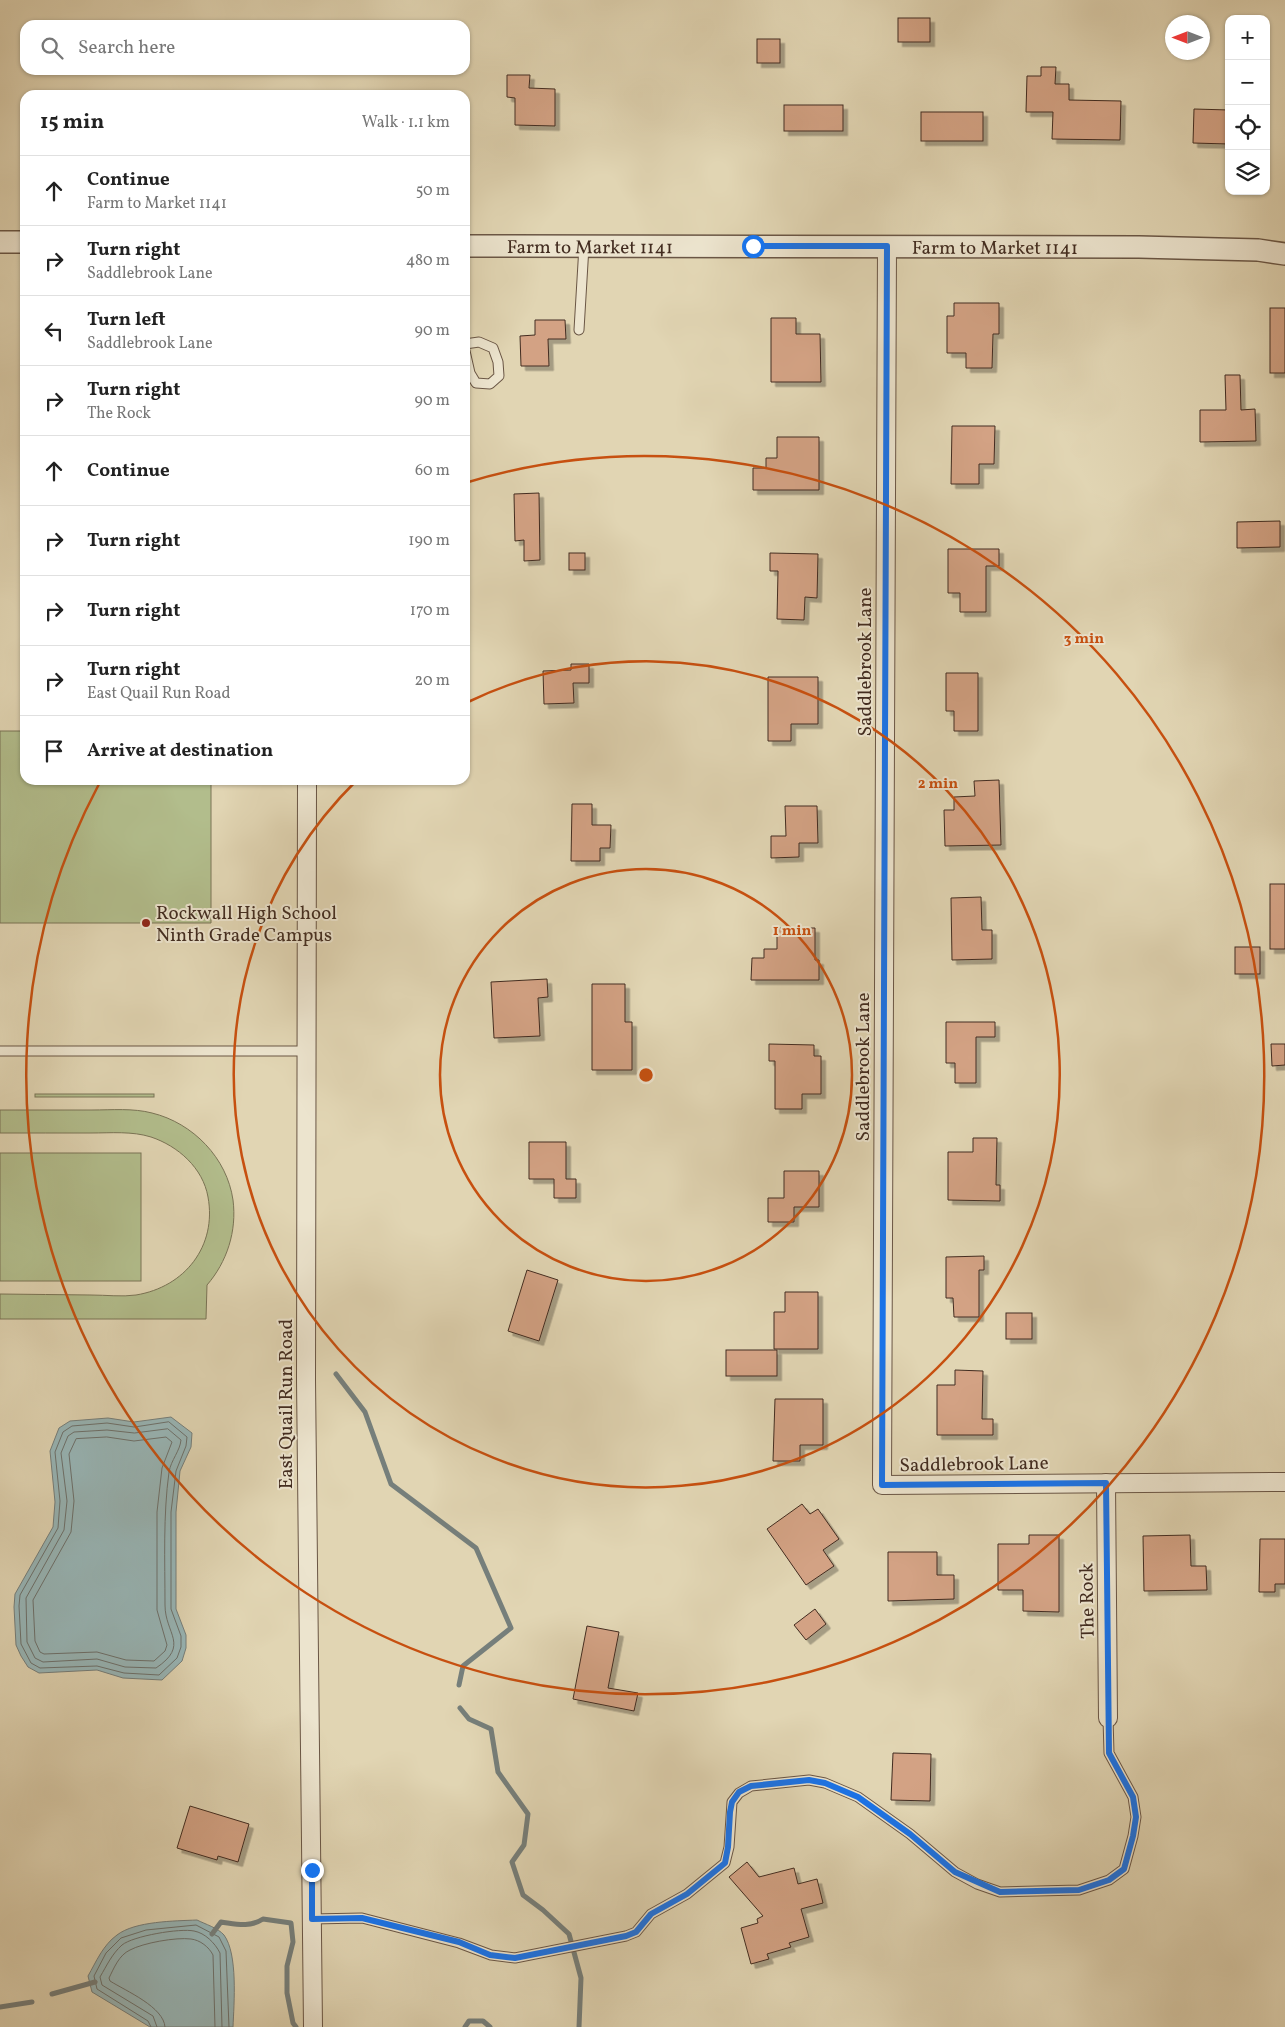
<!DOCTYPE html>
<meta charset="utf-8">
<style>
:root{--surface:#fff;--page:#f2f2f2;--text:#222;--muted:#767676;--line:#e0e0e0}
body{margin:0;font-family:Vollkorn,serif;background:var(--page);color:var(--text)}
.controls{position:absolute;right:15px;top:15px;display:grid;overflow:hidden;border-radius:10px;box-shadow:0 1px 4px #0004}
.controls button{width:45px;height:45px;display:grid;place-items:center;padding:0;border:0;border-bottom:1px solid var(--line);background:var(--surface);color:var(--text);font:25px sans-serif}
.compass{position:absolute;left:1165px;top:15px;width:45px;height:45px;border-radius:50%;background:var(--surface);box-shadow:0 1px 4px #0004;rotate:270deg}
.stop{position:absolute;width:15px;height:15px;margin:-11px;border:4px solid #1a73e8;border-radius:50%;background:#fff}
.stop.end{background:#1a73e8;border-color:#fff;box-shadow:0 1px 5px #0008}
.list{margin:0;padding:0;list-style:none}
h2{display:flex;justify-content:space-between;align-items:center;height:65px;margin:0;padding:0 20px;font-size:21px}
h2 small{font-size:16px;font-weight:400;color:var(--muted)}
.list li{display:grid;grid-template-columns:32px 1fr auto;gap:15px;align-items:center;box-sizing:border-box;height:70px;padding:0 20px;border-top:1px solid var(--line)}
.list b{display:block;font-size:19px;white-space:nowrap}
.list p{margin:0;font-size:16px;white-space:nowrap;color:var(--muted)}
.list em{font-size:16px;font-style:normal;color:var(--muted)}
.icon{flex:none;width:28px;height:28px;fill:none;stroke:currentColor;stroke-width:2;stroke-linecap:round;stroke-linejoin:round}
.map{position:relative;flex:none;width:1285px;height:2027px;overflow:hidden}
.search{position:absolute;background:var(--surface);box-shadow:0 1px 4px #0004;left:20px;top:20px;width:450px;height:55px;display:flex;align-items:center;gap:12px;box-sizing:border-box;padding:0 18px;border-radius:15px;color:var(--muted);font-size:19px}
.panel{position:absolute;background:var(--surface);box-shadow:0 1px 4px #0004;left:20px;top:90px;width:450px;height:695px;border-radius:15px}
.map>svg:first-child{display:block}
</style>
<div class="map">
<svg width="1285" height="2027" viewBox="0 0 1285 2027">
<defs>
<filter id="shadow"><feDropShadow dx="4.5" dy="4.5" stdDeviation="0" flood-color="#0004"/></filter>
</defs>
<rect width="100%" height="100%" fill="#e1d5b3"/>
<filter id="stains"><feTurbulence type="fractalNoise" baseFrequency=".004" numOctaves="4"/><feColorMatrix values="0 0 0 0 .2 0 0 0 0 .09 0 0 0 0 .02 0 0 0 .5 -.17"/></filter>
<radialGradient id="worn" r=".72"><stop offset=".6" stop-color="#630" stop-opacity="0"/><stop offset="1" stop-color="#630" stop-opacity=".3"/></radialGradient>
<g fill="#b2bd8c" stroke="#7a7456">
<path d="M0 731H25V780H211V923H0Z"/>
<rect x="35" y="1094" width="119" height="3"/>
<path d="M0 1110C31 1110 61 1110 92 1110 112 1110 133 1108 152 1113 193 1123 227 1158 233 1200 237 1231 227 1262 207 1285L206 1319H0V1294C30 1294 61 1295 91 1295 106 1295 122 1297 136 1295 185 1287 217 1246 208 1197 203 1168 178 1146 151 1137 132 1131 111 1133 91 1133 61 1133 30 1133 0 1133Z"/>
<rect x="0" y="1153" width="141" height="128"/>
</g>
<g fill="#98b6b7" stroke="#767f7b">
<path d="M171 1417 192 1433 191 1447 180 1471 176 1512V1609L186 1635V1648L182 1661 162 1680 123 1678 97 1670 39 1673 28 1667 21 1656 16 1645 14 1607 15 1594 53 1527 55 1502 50 1451 59 1428 70 1421 108 1418 134 1422Z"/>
<path d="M197 1920C205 1924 218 1928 224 1935 238 1954 234 2003 233 2027H150L92 1992 88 1976C96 1962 103 1945 117 1935 135 1921 175 1921 197 1920Z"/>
</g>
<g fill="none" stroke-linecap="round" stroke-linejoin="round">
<g stroke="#6d716c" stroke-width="1">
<path d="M169 1422 187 1437 186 1446 176 1471 171 1512V1609L181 1636V1647L177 1658 159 1675 124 1673 97 1666 40 1668 31 1663 21 1644 19 1606 20 1595 58 1528 60 1501 55 1452 63 1432 72 1426 107 1423 134 1427Z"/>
<path d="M168 1429 181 1440C180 1451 171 1460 169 1472 163 1516 165 1560 165 1605 165 1634 190 1645 156 1668L125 1667 97 1659 43 1662 35 1658 27 1642 26 1598 64 1530 67 1501 61 1453 68 1436 74 1432 107 1430 134 1433Z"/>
<path d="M107 1437 134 1441 166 1437 172 1442 162 1468 157 1512V1610L167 1645 165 1651 154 1661 126 1660 97 1652 44 1654 40 1652 35 1641 33 1600 71 1532 74 1501 69 1454 76 1439Z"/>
<path d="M151 2027 148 2021 97 1989 94 1976 106 1953 121 1938 146 1930 196 1925 219 1937 226 1951 229 2027"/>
<path d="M157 2027 153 2016 102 1985 100 1977C107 1965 112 1954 122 1945 133 1936 180 1928 194 1931 205 1933 215 1943 220 1953L222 2027"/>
<path d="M165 2027C164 2007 126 1991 110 1981L109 1978C114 1968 119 1955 130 1950 143 1943 176 1937 191 1939 200 1940 209 1947 213 1955L215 2027"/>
</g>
<g stroke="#767f7b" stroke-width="5">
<path d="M336 1374 365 1412 391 1484 476 1548 511 1628 463 1666 459 1685"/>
<path d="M460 1708 469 1719 491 1729 498 1772 528 1814 524 1845 512 1862 523 1895 543 1910 569 1934 581 1978 579 2027"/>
<path d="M212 1934 221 1922C236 1924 249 1928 263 1919L291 1923 293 1942 287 1966V1993L293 2023 296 2027"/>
<path d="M52 1994 95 1982"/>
<path d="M0 2007 32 2002"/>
<path d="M465 2027 469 2021H483L490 2027"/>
</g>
</g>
<g fill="#d3a284" stroke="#422c20" filter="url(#shadow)">
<rect x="898" y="18" width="32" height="24"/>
<rect x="757" y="39" width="23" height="24"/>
<path d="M1041 67H1056L1055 84H1069V100L1121 101 1120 140 1052 139 1053 112H1026L1027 76H1041Z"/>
<path d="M507 75H530L529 88 555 89V126L515 125V98L507 97Z"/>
<rect x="784" y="105" width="59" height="26"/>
<path d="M1194 109 1229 110V144L1193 143Z"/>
<rect x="921" y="112" width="62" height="29"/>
<path d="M954 303H999V334H993L992 368H966V353H947V316H954Z"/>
<rect x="1270" y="308" width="15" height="65"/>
<path d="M771 318H796V334H820L821 382H771Z"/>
<path d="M535 320H565L566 339H548L549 366H521L520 336 535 335Z"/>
<path d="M1225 375H1240L1241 410 1255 409 1256 441 1200 442V410H1226Z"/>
<path d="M952 426H995L994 464H979V484H951Z"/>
<path d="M777 437H819V490H753V468H766V458H777Z"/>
<path d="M539 493 540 560 524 561V540L515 541 514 494Z"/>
<path d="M1280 521V547L1237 548V522Z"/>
<path d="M948 549H999V566H986V612H960V593H948Z"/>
<rect x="569" y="553" width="16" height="17"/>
<path d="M770 553 818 554 817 598 805 597 804 620 777 619 778 571H770Z"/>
<path d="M571 664H589V683H573L574 703 544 704 543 671 571 670Z"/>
<path d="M946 673H978V731H954V711H946Z"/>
<path d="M768 677H818V724H791V741H768Z"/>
<path d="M999 780 1001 845 945 846 944 810H954V797L975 796 974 781Z"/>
<path d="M572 804H592V825H611L610 848H600V861H571Z"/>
<path d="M785 806H817L818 843H799V857L771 858V836H786Z"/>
<rect x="1270" y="884" width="15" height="65"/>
<path d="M981 897 982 930H992V959L952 960 951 898Z"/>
<path d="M777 928H815V960H819V980H751L752 958H764V949H777Z"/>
<rect x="1235" y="947" width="25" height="27"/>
<path d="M547 979 548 997 538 998 540 1036 494 1038 491 982Z"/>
<path d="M592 984H625V1022H632V1070H592Z"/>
<path d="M946 1022H995V1037H976V1083H955V1063H946Z"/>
<path d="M769 1044 814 1045V1056H821V1094H802V1109H775V1061H769Z"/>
<path d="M1271 1044H1285V1065L1272 1066Z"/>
<path d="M973 1138H997L996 1185H1000V1201L948 1200V1152H973Z"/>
<path d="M529 1142H566V1179H576V1198H554V1179H529Z"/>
<path d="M784 1171H819V1207H794V1222H768V1198H784Z"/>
<path d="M984 1256V1270H979V1317H954L953 1298H946V1257Z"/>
<path d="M527 1270 558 1280 539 1341 508 1331Z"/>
<path d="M785 1292H818V1349H774V1312H785Z"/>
<rect x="1006" y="1313" width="26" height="26"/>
<rect x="726" y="1350" width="51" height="26"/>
<path d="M955 1370 983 1371 982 1419H993V1435H937V1385H955Z"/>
<path d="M775 1399H823V1445H800V1461H773Z"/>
<path d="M802 1504 810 1514 818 1509 839 1539 823 1550 834 1566 806 1585 767 1529Z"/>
<path d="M1029 1535H1059V1612L1023 1611V1590H998V1544H1029Z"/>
<path d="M1190 1535 1191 1566H1206L1207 1590 1144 1591 1143 1536Z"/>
<path d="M1260 1539H1285V1584H1275V1592H1259Z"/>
<path d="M888 1552H937V1575H954V1599L888 1601Z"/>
<path d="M815 1609 826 1624 806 1640 794 1625Z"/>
<path d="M587 1626 619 1632 608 1688 638 1693 634 1711 573 1699Z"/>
<path d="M893 1753 931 1754 930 1801 891 1800Z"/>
<path d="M190 1806 249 1824 238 1862 218 1856 217 1860 177 1848Z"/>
<path d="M747 1862 759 1877 794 1868 798 1884 817 1879 823 1903 801 1909 809 1937 789 1943 791 1947 767 1954 769 1959 751 1964 741 1928 758 1923 757 1919 763 1916 729 1877Z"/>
</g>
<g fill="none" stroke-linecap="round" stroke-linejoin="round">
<g stroke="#6a5645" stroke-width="11">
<g id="service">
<path d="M579 330 584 246"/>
<path d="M465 344 479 342 493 348 498 362 499 376 490 384 476 383 470 373 465 351"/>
<path d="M0 1051H307"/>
<path d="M312 1919 362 1918 459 1943 491 1955 515 1958 626 1936 636 1932 651 1914 687 1894 725 1863 729 1847 732 1802 739 1793 751 1786 809 1780 825 1783 858 1797 910 1834 955 1872 977 1884 1000 1892 1079 1890 1109 1880 1124 1869 1133 1836 1136 1817 1133 1797 1109 1753 1108 1718"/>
</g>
</g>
<g stroke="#6a5645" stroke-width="20">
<g id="minor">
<path d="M887 246 882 1485 1285 1482"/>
<path d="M307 780 306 1380 313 2027"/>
<path d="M1106 1483 1108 1718"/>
</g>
</g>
<g stroke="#6a5645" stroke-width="24">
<g id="tertiary">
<path d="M0 242H25"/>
<path id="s1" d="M465 246 1139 247 1258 250 1285 254"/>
</g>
</g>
<use href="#service" stroke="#ece4ce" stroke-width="9"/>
<use href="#minor" stroke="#ece4ce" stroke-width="18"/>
<use href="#tertiary" stroke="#ece4ce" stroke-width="21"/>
</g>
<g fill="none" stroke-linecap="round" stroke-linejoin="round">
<path stroke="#1a73e8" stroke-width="6" d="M312 1870V1919L362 1918 459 1942 490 1955 515 1958 626 1936 636 1932 651 1914 687 1894 725 1863 728 1847 730 1812 732 1802 739 1792 751 1786 809 1780 825 1783 858 1797 910 1834 955 1872 1000 1892 1079 1890 1109 1880 1124 1869 1133 1836 1136 1817 1133 1797 1109 1753 1106 1483 882 1485 887 246H753"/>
</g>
<g fill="none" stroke="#c75010" stroke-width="2.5">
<circle cx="646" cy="1075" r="206"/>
<path d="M468 702A413 413 0 1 1 357 780"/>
<path d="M465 483A619 619 0 1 1 99 784"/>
</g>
<circle fill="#8f2418" stroke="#ece4ce" stroke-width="2" cx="146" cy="923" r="5"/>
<g text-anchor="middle" stroke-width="4" stroke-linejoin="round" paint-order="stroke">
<g font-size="19" fill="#422c20" stroke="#ece4ce">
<text dy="7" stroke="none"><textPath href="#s1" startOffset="125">Farm to Market 1141</textPath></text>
<text dy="7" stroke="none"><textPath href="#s1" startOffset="530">Farm to Market 1141</textPath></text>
<text transform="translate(864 662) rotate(-90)" y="7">Saddlebrook Lane</text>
<text transform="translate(862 1067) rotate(-90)" y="7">Saddlebrook Lane</text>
<text transform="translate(285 1404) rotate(-90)" y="7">East Quail Run Road</text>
<text transform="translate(974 1463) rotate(-1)" y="7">Saddlebrook Lane</text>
<text transform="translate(1086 1601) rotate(-91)" y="7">The Rock</text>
</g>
<g font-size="19" fill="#422c20" stroke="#ece4ce" text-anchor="start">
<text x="156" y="919">Rockwall High School<tspan x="156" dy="22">Ninth Grade Campus</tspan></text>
</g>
</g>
<circle cx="646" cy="1075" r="8" fill="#c75010" stroke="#ece4ce" stroke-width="2.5"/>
<g font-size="15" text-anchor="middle" font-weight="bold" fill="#c75010" stroke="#ece4ce" stroke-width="4" stroke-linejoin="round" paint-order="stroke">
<text x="1084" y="643">3 min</text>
<text x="938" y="788">2 min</text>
<text x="792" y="935">1 min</text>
</g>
<rect width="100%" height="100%" filter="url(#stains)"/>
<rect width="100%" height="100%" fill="url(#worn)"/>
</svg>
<div class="controls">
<button>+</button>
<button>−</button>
<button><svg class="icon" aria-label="locate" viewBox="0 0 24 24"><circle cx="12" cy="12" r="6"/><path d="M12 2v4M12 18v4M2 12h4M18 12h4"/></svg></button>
<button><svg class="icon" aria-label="layers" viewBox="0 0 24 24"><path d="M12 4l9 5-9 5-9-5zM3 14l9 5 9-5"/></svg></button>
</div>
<svg class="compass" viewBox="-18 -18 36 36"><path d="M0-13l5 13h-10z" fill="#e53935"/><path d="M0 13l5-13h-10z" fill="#767676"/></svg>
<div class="stop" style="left:753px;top:246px"></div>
<div class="stop end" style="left:312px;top:1870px"></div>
<div class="search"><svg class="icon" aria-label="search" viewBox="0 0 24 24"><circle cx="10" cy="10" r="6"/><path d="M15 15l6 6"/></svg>Search here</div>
<section class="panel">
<h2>15 min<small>Walk · 1.1 km</small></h2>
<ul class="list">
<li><svg class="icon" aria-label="ahead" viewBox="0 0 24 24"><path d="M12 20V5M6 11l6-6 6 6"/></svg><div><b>Continue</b><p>Farm to Market 1141</p></div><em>50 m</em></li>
<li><svg class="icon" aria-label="right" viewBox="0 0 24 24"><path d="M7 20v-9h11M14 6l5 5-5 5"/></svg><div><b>Turn right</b><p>Saddlebrook Lane</p></div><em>480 m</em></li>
<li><svg class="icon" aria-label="left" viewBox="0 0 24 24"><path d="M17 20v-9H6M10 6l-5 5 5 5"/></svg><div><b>Turn left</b><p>Saddlebrook Lane</p></div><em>90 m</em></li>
<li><svg class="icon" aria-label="right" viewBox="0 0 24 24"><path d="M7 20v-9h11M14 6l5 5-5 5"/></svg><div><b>Turn right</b><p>The Rock</p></div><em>90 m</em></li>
<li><svg class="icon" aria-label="ahead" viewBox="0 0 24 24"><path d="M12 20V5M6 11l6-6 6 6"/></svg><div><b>Continue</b></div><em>60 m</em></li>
<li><svg class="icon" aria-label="right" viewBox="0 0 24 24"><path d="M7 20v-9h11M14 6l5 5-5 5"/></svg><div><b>Turn right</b></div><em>190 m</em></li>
<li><svg class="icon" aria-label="right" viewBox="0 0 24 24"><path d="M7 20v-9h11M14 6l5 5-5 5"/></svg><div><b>Turn right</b></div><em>170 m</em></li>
<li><svg class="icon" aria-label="right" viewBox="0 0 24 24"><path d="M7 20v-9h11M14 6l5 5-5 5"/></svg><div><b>Turn right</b><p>East Quail Run Road</p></div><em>20 m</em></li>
<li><svg class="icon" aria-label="arrive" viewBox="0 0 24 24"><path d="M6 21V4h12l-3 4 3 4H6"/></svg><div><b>Arrive at destination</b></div></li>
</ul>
</section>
</div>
